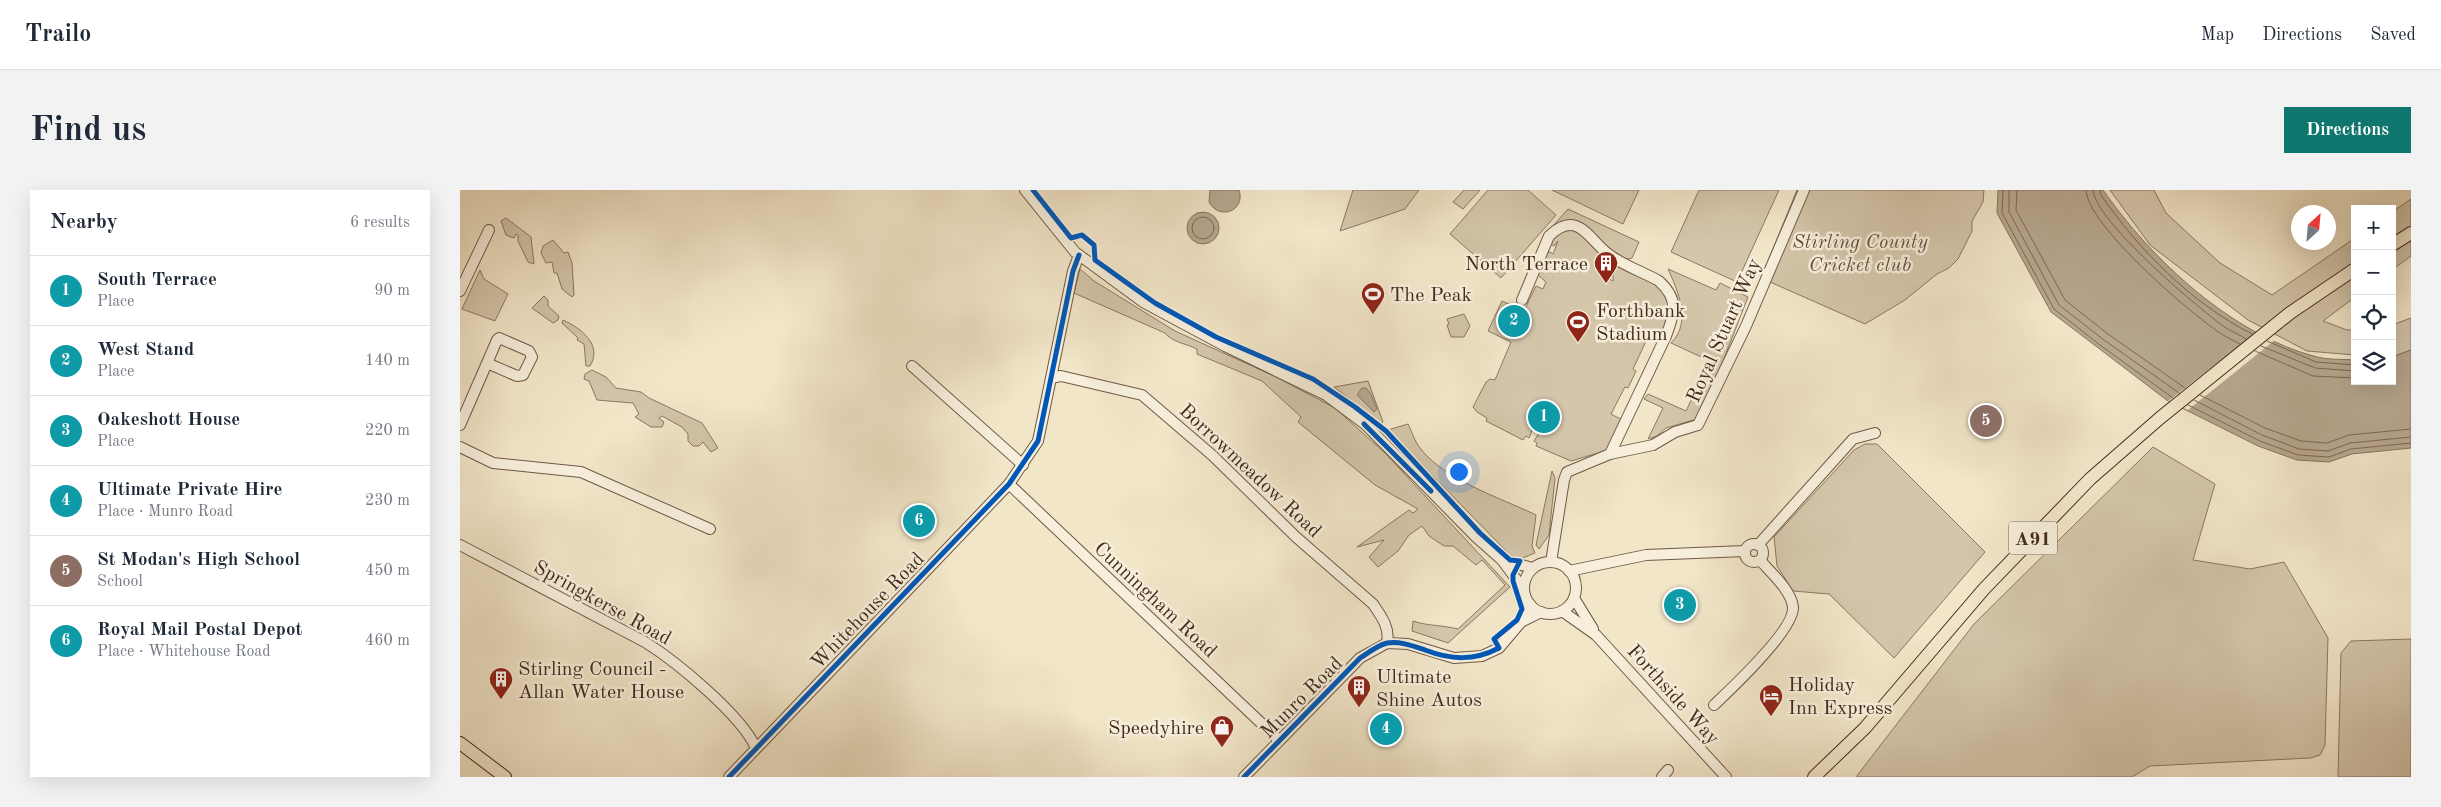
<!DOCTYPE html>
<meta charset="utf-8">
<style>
:root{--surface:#fff;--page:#f2f2f3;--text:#1f2937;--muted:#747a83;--line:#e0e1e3;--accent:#0f766e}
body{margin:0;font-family:"Old Standard TT",serif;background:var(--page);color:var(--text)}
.controls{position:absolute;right:15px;top:15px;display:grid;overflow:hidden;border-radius:0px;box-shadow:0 5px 20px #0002}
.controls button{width:45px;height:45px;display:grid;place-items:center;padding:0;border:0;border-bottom:1px solid var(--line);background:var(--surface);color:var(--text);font:25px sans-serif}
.compass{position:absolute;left:1831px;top:15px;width:45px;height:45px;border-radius:50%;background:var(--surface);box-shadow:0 5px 20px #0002;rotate:26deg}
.you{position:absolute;left:998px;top:281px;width:18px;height:18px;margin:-12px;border:4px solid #fff;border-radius:50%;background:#1a73e8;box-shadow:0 0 0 8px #1a73e833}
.badge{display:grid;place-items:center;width:32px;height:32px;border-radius:50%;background:var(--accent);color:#fff;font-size:16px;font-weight:700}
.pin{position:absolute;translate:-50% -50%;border:2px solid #fff;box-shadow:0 1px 5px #0006}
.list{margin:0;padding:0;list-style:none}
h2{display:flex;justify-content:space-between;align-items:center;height:65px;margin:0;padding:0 20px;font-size:21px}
h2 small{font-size:16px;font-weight:400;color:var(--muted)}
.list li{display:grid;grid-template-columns:32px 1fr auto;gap:15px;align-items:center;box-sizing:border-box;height:70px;padding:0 20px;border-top:1px solid var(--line)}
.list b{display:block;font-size:19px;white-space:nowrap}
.list p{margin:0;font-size:16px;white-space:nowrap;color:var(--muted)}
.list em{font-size:16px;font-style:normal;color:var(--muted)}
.icon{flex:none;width:28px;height:28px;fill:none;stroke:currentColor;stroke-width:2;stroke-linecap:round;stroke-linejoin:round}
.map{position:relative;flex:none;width:1951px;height:587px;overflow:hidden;border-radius:0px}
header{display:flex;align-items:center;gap:30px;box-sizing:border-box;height:70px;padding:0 25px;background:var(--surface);border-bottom:1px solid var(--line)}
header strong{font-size:24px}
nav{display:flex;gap:28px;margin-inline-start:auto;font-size:18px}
.intro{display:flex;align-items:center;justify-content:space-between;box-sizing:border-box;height:120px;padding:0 30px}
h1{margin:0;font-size:35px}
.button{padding:12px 22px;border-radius:0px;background:var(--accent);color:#fff;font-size:18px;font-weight:700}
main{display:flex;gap:30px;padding:0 30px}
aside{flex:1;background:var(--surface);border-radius:0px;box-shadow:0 5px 20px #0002}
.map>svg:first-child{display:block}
</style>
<header>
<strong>Trailo</strong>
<nav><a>Map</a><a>Directions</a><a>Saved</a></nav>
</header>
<div class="intro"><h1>Find us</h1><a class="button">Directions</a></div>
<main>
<aside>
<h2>Nearby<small>6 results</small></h2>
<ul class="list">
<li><span class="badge" style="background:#0f9aa8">1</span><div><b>South Terrace</b><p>Place</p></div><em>90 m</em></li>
<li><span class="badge" style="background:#0f9aa8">2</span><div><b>West Stand</b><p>Place</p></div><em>140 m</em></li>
<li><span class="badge" style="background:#0f9aa8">3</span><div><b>Oakeshott House</b><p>Place</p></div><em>220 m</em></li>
<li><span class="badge" style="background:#0f9aa8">4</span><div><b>Ultimate Private Hire</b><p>Place · Munro Road</p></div><em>230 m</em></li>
<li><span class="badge" style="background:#8d6e63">5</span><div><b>St Modan's High School</b><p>School</p></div><em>450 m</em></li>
<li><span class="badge" style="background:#0f9aa8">6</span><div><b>Royal Mail Postal Depot</b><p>Place · Whitehouse Road</p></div><em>460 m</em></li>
</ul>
</aside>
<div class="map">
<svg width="1951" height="587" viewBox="0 0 1951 587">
<rect width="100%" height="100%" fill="#f2e6c9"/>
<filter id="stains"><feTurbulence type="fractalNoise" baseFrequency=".004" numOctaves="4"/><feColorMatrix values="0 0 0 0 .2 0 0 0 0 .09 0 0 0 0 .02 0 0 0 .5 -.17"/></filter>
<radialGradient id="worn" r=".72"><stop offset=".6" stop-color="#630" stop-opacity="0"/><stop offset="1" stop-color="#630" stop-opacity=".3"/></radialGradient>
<g fill="#d4c6ab" stroke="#8b7862">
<path d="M893 0H959L945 19 880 41Z"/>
<path d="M1004 0H1020L1003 19 993 12Z"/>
<path d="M1028 0H1068L1096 25 1041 88 990 44Z"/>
<path d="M1092 0H1179L1163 34Z"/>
<path d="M1239 0H1319L1277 92 1211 62Z"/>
<path d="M1337 0H1524L1523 12 1512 31V41L1498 69 1489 78 1477 84 1445 110 1405 134 1301 88Z"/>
<path d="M1650 0H1694L1706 23 1760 73 1812 105 1895 48V107L1863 131 1887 140H1895V165L1847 161 1788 130 1690 55Z"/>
<path d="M1951 9V66L1932 80V22Z"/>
<path d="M1108 19 1179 52 1172 68 1163 70 1110 35 1084 46Z"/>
<path d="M46 28 71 47 74 74 68 72 58 51V45L56 44 54 48 46 45 41 31Z"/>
<path d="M1111 40C1125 43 1143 61 1151 73L1145 87 1153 91V84L1158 76 1201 97 1210 115 1201 154 1187 149 1173 179 1176 181 1168 198 1165 197 1151 224 1164 231 1148 260 1111 271 1076 256 1077 253 1074 251 1083 237 1075 233 1069 248 1066 246 1063 250 1026 231 1027 228 1017 222 1013 217 1026 192 1030 189 1035 190 1051 152 1028 141 1042 111 1064 121 1076 96 1083 99 1086 92 1077 84 1088 61 1093 64 1098 51 1094 56 1091 54C1093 45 1102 41 1111 40Z"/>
<path d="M93 50 104 63 108 62 112 73 114 105 112 107 102 99 97 83H94L92 72 86 73 81 63 83 56Z"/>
<path d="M620 79 634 91 715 141 814 186 875 218 926 264 1050 397 988 453 952 441 953 431C967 436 983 435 998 439L1045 395 1022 370 1016 375 993 356H984L969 346 962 336 949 345 938 361 918 377 909 367 924 350 897 357 949 320 953 323 958 319 915 295 838 232 841 227 802 191 737 164V159C727 154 712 152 705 143L614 103Z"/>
<path d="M1208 79 1256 100 1260 93 1288 107 1263 171 1237 229 1206 238 1197 246 1188 249 1203 218 1184 209 1188 204 1226 221 1250 171 1211 153C1232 133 1218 101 1208 79Z"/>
<path d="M20 80 24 89 48 104 35 131 2 119Z"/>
<path d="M84 106 88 110V116L99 126 98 130 93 133 72 118Z"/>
<path d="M1004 124 1010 136 1004 147H991L987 135 989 134 987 129Z"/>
<path d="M1951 128V160L1932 167V135Z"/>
<path d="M103 130C121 138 143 155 130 176H126L124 154 117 150 118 148 102 133Z"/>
<path d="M132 180 146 187 156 198 181 202 189 208 242 233 258 258 251 262 243 252 239 256H233L228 251V244L222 237 202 226 199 228 204 232 202 237H191L175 227 179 224 173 213 137 210 129 191 124 189 125 184Z"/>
<path d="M908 191 923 232 921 233 874 197Z"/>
<path d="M948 234C952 242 955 252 960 258 984 290 1041 308 1076 325L1072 356 1075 363 1060 369 1052 367 928 240Z"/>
<path d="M1405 254H1417L1525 362 1434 468 1369 404 1333 401 1317 376 1314 347 1394 260Z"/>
<path d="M1693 257 1755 294 1733 370 1790 379 1824 372 1868 448 1865 555 1860 565 1851 568 1690 576 1672 587H1396L1514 434Z"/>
<path d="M1092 281 1095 288 1089 345 1079 359 1076 355Z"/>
<path d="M1951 449V587H1878L1881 463 1891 451Z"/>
</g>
<g fill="#b6a68e" stroke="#887460">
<path d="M750 0H779C786 21 759 31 749 12Z"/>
<path d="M1538 0H1643C1692 70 1772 145 1857 167 1868 170 1883 169 1895 170V191H1932V167L1951 160V258L1892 264 1869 272 1837 270 1798 256 1708 211 1591 122 1537 23Z"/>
<circle cx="743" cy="38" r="16"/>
<path d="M902 198H906L911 204 917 219 914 222 897 205Z"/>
</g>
<path fill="#f2e6c9" d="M1797 142 1815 150 1728 220 1708 211Z"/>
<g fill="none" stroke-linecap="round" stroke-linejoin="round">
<g stroke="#7c6854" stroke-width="1">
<path d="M1543 0 1542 23 1594 119 1640 155 1713 208"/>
<path d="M1549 0V22L1599 115 1644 150 1719 203"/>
<path d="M1557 0 1556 20 1605 110 1648 144 1725 198"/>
<path d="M1626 0C1627 35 1730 123 1760 143 1766 147 1773 150 1780 154"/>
<path d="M1633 0C1635 31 1736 116 1763 136 1770 141 1779 144 1786 149"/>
<path d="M1640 0 1641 5C1679 60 1731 113 1792 144"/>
<circle cx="743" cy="38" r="11"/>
<path d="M1807 151 1856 172 1895 175"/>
<path d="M1801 156 1855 178 1895 181"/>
<path d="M1795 161 1853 186 1895 188"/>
<path d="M1740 205 1805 238 1841 251 1867 253 1889 245 1951 239"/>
<path d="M1734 210 1802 245 1839 259 1868 261 1890 253 1951 247"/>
<path d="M1728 215 1800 251 1838 265 1869 267 1891 259 1951 253"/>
</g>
<g stroke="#6e5946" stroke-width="12">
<g id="minor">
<path d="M565 0 615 62 683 112 765 156 866 205 906 235 1016 347 1042 370 1064 400"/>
<path d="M0 101 29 40"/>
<path d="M1062 110 1089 46C1119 17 1130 53 1151 66 1165 76 1183 82 1199 91 1219 109 1215 123 1206 146L1150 264 1107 282 1104 290 1091 372"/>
<path d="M452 176 563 275"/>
<path d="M591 188 601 186 682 205 752 265 836 347 913 414C922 427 930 438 927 453"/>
<path d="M0 235 37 150 39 148 69 161 72 167 63 185 57 186 27 173"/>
<path d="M0 257 33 273 121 282 250 339"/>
<path d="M1150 264 1193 255 1215 242 1238 235 1286 136 1344 0"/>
<path d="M549 294 819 550"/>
<circle cx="1294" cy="363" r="9"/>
<path d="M0 355 185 452C217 472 281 525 296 558"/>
<path d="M1298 355 1393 249 1415 243"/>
<path d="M1042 370 1073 378"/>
<circle cx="1090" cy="398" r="26"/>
<path d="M1109 381 1186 365 1285 361"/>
<path d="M1114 408 1133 439"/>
<path d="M1070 414 1061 432 1081 422"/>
<path d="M1102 421 1136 445 1266 587"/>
<path d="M1254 515C1271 499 1335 439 1333 417 1331 400 1310 382 1300 370"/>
<path d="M269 587 549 294 578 251 613 81 619 65"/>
<path d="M784 587 900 468 927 453 948 454 994 468 1022 466 1039 458 1061 432"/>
<path d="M1202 587 1208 580"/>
</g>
</g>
<g stroke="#422a1a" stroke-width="14">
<g id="major">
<path d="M1932 55 1951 43"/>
<path d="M0 553 45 587"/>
<path d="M1354 587 1405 538 1524 399 1630 289 1700 228 1830 123 1895 79"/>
</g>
</g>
<use href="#minor" stroke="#f7efdc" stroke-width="10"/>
<use href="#major" stroke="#f2e6c9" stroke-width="12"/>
<g stroke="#f7efdc" stroke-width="8">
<g id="cycleway">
<path d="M573 0 611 48 622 45 634 55 635 70 695 113 756 147 853 189 895 217 926 241 1020 343 1050 370 1060 371 1053 385V391L1062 419 1057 430 1034 449 1039 458C1014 471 991 470 965 460 953 456 940 451 927 453 918 455 908 463 900 468L784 587"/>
<path d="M904 234 971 301"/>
<path d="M269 587 549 294 578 251 613 81 619 65"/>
</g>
</g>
<use href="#cycleway" stroke="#0057b8" stroke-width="5"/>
</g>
<defs>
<g id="building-pin" transform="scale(1.25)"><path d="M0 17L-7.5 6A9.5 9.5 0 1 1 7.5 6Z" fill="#8f2418" stroke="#f7efdc"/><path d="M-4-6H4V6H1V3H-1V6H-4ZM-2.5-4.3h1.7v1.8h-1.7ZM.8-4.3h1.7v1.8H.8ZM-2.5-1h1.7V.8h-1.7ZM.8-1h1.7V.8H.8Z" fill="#fff"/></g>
<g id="stadium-pin" transform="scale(1.25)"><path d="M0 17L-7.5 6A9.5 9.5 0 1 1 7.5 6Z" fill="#8f2418" stroke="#f7efdc"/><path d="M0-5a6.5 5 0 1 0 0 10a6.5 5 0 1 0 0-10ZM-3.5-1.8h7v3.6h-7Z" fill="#fff"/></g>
<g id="hotel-pin" transform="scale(1.25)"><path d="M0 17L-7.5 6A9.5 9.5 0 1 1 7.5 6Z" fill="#8f2418" stroke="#f7efdc"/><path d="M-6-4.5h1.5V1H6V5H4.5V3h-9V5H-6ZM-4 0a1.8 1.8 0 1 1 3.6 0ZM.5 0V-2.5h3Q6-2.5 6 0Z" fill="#fff"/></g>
<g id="shop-pin" transform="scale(1.25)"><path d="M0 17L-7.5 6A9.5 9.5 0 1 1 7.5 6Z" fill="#8f2418" stroke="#f7efdc"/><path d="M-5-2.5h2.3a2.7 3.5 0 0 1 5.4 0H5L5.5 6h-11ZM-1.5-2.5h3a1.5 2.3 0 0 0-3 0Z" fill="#fff"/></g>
</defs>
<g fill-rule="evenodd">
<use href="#building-pin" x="1146" y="73"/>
<use href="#stadium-pin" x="913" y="104"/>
<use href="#stadium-pin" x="1118" y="132"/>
<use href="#building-pin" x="41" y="489"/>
<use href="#building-pin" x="899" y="497"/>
<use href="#hotel-pin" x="1311" y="506"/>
<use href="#shop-pin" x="762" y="537"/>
</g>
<g text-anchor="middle" stroke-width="5" stroke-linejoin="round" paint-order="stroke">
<rect fill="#f7efdc" stroke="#786554" stroke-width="1" x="1549" y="331.5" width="48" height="33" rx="4"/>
<g font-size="19" font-weight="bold" fill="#422a1a">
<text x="1573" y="355">A91</text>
</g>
<g font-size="20" font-style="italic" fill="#66513e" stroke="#f7efdc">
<text x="1400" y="58">Stirling County<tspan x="1400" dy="23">Cricket club</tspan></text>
</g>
<g font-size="20" fill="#422a1a" stroke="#f7efdc" text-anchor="start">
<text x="1128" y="80" text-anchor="end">North Terrace</text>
<text x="930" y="111">The Peak</text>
<text x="1136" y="127">Forthbank<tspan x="1136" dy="23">Stadium</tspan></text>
<text x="58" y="485">Stirling Council -<tspan x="58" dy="23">Allan Water House</tspan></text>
<text x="916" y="493">Ultimate<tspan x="916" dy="23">Shine Autos</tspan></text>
<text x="1328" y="501">Holiday<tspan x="1328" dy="23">Inn Express</tspan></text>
<text x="744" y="544" text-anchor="end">Speedyhire</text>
</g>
<g font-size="20" fill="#422a1a" stroke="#f7efdc">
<text transform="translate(1263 140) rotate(-66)" y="7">Royal Stuart Way</text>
<text transform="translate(791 280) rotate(43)" y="7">Borrowmeadow Road</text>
<text transform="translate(696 409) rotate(43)" y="7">Cunningham Road</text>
<text transform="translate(143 412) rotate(29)" y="7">Springkerse Road</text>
<text transform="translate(407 420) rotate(-46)" y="7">Whitehouse Road</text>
<text transform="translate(1214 504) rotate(48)" y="7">Forthside Way</text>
<text transform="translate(841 507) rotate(-45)" y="7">Munro Road</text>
</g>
</g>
<rect width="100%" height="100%" filter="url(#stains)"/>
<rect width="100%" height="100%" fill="url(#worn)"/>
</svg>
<div class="controls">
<button>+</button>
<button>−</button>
<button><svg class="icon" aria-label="locate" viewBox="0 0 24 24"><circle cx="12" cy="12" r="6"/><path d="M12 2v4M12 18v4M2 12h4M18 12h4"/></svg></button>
<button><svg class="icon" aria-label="layers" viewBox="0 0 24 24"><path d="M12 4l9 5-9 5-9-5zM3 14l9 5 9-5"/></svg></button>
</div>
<svg class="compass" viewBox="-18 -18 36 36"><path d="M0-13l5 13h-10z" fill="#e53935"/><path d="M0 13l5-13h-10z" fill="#747a83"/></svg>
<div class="you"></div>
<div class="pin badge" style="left:1084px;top:227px;background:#0f9aa8">1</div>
<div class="pin badge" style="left:1054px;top:131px;background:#0f9aa8">2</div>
<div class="pin badge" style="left:1220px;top:415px;background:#0f9aa8">3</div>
<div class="pin badge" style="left:926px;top:539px;background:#0f9aa8">4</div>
<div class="pin badge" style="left:1526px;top:231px;background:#8d6e63">5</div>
<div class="pin badge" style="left:459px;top:331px;background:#0f9aa8">6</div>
</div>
</main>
